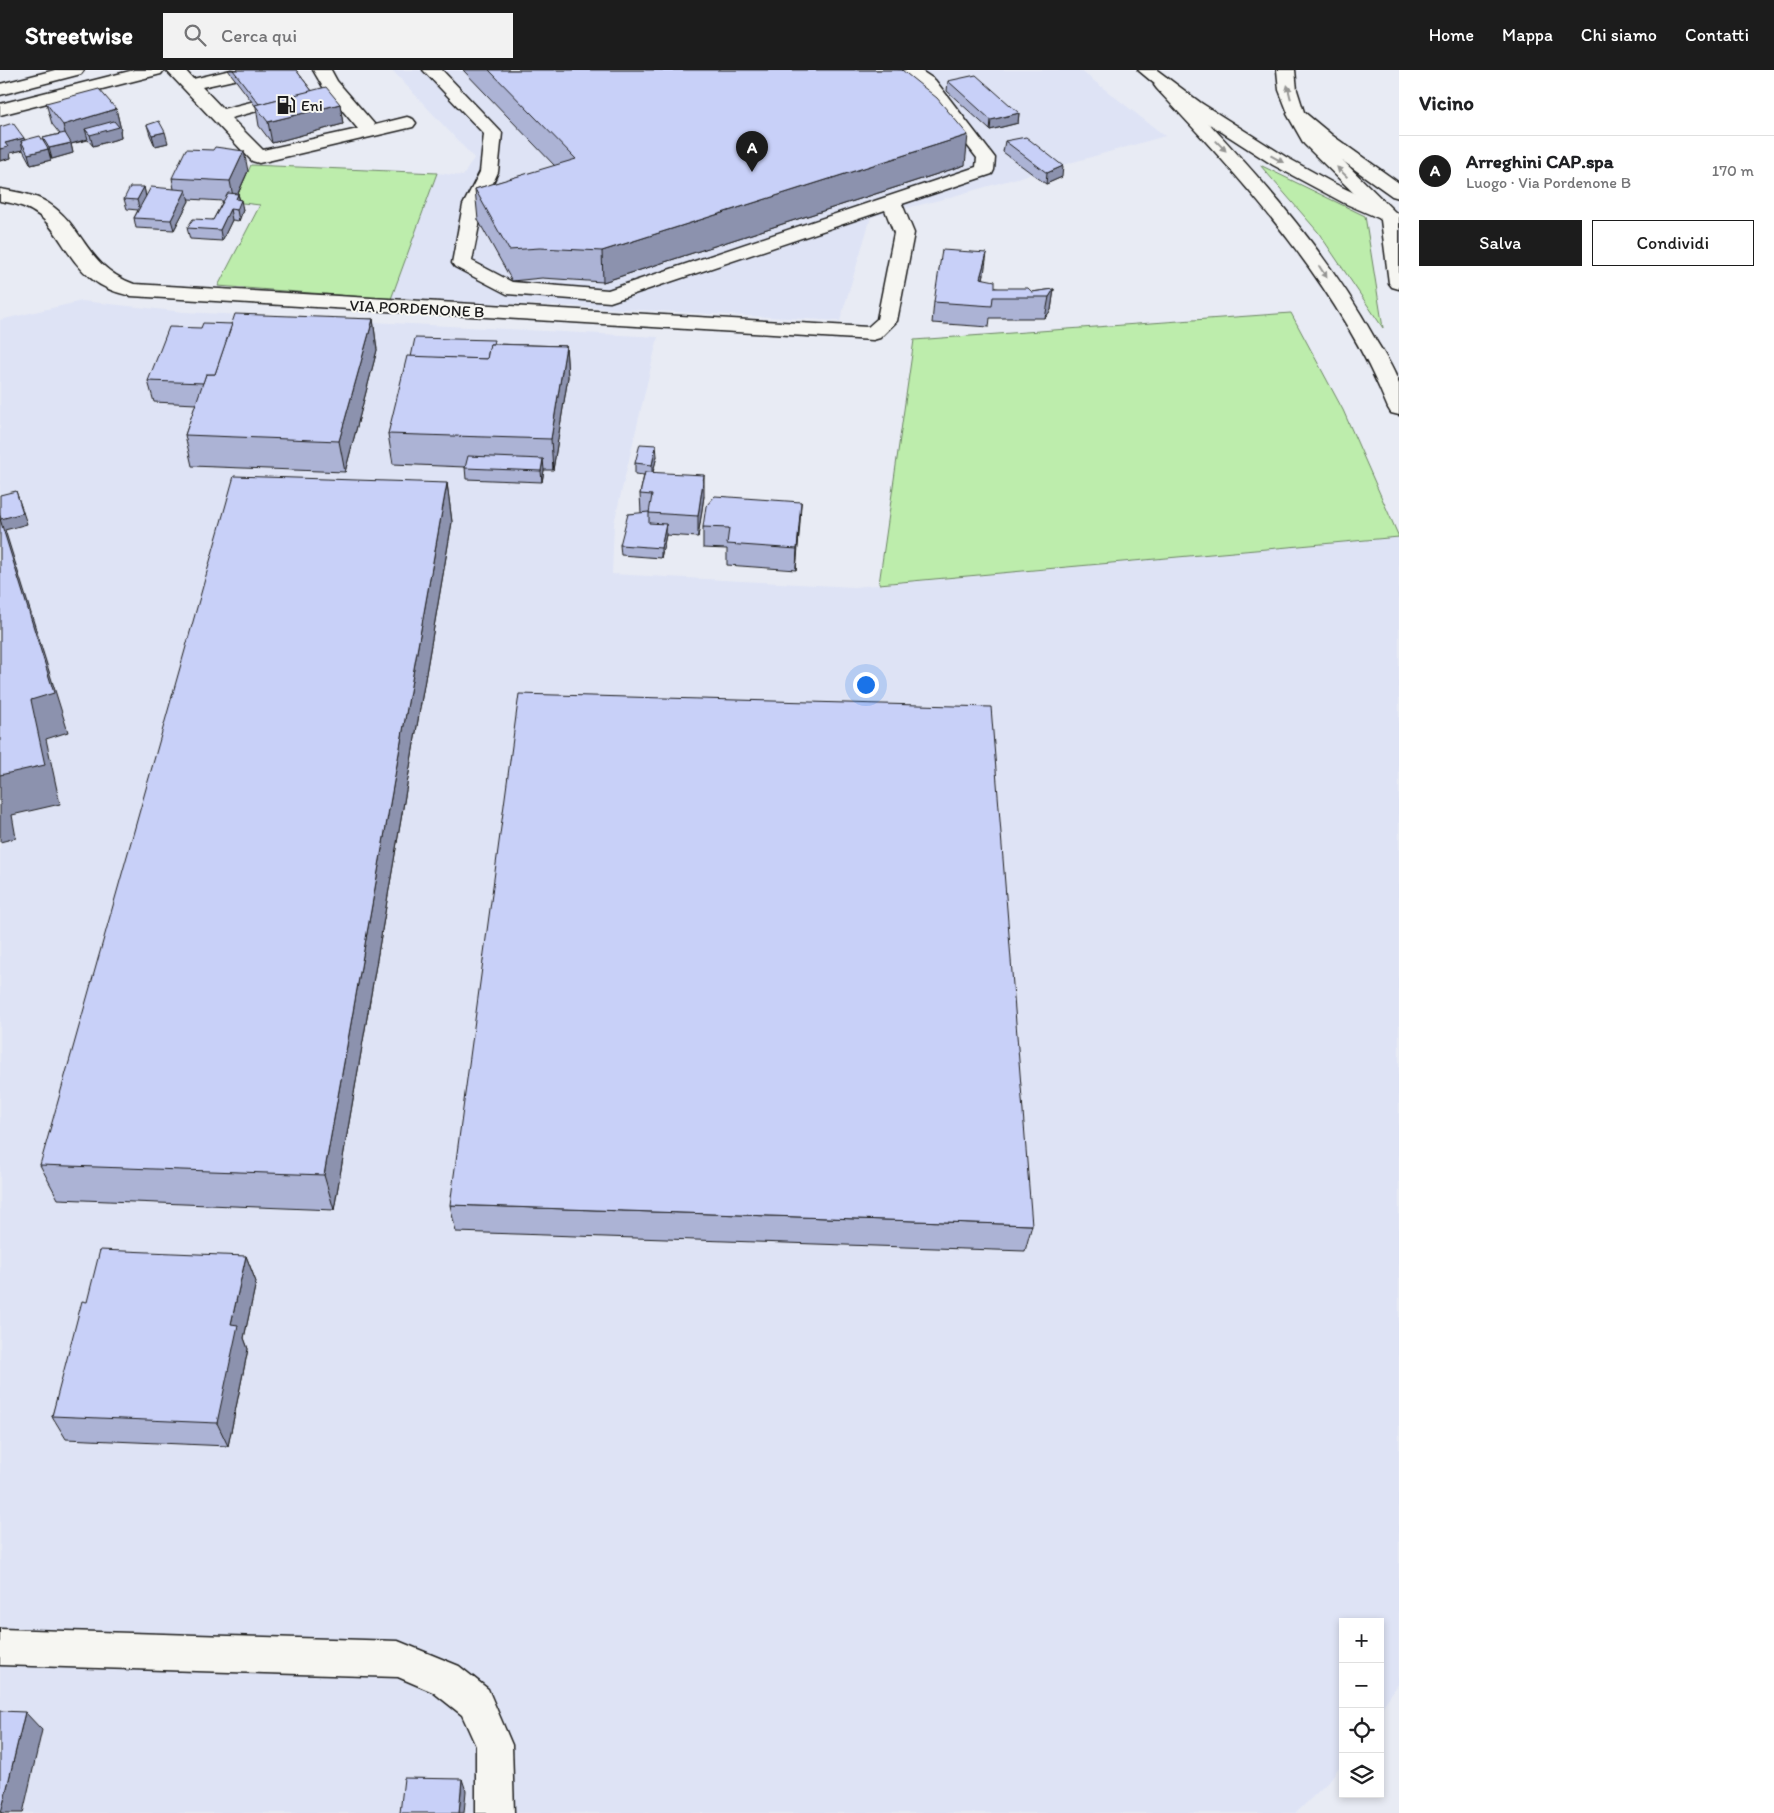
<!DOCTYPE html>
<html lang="it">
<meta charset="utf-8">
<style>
:root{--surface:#fff;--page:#f2f2f2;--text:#202124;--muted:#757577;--line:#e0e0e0;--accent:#1c1c1c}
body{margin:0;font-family:Itim,sans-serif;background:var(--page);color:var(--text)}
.controls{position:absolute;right:15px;bottom:15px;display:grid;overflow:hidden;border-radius:0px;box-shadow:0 2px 8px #0003}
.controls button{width:45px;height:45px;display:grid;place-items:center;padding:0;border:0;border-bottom:1px solid var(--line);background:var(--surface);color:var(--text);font:25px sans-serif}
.you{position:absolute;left:865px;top:614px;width:18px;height:18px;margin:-12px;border:4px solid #fff;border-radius:50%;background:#1a73e8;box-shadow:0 0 0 8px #1a73e833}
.badge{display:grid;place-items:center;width:32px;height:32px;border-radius:50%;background:var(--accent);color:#fff;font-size:16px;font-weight:700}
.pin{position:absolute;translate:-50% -41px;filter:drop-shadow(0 1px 2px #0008)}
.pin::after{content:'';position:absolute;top:26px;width:18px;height:15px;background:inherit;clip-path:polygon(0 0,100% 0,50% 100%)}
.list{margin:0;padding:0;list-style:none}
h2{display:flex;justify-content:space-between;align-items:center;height:65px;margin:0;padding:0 20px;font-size:21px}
h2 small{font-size:16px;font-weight:400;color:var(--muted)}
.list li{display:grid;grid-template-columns:32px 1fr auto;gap:15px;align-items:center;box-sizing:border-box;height:70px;padding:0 20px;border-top:1px solid var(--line)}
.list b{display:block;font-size:19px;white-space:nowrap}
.list p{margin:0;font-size:16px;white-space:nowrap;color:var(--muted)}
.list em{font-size:16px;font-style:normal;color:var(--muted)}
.actions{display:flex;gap:10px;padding:15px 20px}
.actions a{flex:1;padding:11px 0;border:1px solid var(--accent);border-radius:0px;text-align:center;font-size:18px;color:var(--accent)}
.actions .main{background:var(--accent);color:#fff}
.icon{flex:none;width:28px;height:28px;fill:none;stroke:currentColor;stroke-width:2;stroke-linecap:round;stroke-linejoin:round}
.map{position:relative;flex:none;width:1399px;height:1743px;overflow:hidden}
header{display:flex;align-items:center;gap:30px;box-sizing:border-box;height:70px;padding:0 25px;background:var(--accent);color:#fff}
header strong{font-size:24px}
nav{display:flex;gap:28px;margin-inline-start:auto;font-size:18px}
.search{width:350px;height:45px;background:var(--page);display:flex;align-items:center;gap:12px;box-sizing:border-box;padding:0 18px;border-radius:0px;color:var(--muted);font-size:19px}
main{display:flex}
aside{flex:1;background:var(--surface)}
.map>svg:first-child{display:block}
</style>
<header>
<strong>Streetwise</strong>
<div class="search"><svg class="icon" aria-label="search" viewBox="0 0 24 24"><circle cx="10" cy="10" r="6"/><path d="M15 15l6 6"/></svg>Cerca qui</div>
<nav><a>Home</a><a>Mappa</a><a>Chi siamo</a><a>Contatti</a></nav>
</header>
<main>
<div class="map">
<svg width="1399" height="1743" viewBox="0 0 1399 1743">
<rect width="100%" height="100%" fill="#e8ebf4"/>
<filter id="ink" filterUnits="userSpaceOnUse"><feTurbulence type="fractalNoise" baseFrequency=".02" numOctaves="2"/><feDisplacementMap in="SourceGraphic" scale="10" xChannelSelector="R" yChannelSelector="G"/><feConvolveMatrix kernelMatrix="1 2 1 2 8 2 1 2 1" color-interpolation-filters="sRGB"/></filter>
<g filter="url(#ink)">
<g fill="#dee3f5">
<path d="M392 0H1080L1165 66 943 129 871 147 840 251 586 237 391 229 437 103 463 106 474 88Z"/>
<path d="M82 231 184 242 658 267 614 453 612 504 854 517 1399 467V1613L1380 1640V1552H1343V1692L1329 1711 1296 1743H0V250Z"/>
</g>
<g fill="#bdedac" stroke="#6c8464">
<path d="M251 95 437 103 391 229 218 216 260 135 234 132Z"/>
<path d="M1260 95 1365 146 1383 258 1318 162Z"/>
<path d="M1291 243 1343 340 1399 467 879 514 914 270Z"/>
</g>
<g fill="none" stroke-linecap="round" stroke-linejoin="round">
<g stroke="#1c1c1c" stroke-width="3">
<g id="minor">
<path d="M55 0H84L81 4 0 25V14Z"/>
<path d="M166 0H185L193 9 231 0 238 1 241 5 238 9 202 17 223 39 255 31 261 32 264 36 261 40 231 48 263 80 358 59 323 17 313 0H331L337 11 375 55 407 47 413 49 416 53 413 57 259 93 252 91Z"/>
<path d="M423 0H442L502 63 498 102 483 135 472 191 512 212 608 220 976 97 977 88 923 18 899 0H920L935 10 995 88 994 100 992 104 902 134 914 163 897 251 880 268 873 270 131 226C117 223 103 218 92 209 54 178 60 139 0 131V119C16 122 34 124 48 133 86 158 84 195 134 214L868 257 877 249 894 163 885 140 610 232 507 224 455 197 452 193 463 135 480 102 484 64Z"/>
<path d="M0 1559 398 1571 459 1596 488 1619 512 1675 514 1743H476V1676L462 1645 433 1622 398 1607 0 1595Z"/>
</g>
</g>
<g stroke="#1c1c1c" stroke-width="3">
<g id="major">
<path d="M134 0H164L161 4 0 45V34Z"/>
<path d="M1138 0H1157L1201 33 1286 87 1333 113 1399 144V157L1344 133 1273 95 1180 35Z"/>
<path d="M1277 0H1295L1297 20 1304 42 1333 66 1399 113V128L1392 126 1319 74 1290 48 1279 20Z"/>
</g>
</g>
<g stroke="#1c1c1c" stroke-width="3">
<g id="highway">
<path d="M1163 10 1169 11C1244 90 1321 171 1374 267 1382 281 1394 298 1399 314 1399 323 1399 335 1399 345L1391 343 1388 338C1338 215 1247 115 1157 19L1154 15 1157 11Z"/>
<path d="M1296 39 1302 40 1319 67 1399 146V219L1392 217 1389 213 1381 150 1304 74 1287 44 1290 40Z"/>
</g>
</g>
<use href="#minor" fill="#f6f6f2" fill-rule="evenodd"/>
<use href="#major" fill="#f6f6f2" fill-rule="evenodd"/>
<use href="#highway" fill="#f6f6f2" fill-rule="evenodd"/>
</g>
<g fill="#acb3d5" stroke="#1c1c1c">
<path d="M228 0H296L312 21 340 34 343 54 272 73 259 56 256 37Z"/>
<path d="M463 0H902L965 95 603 212 542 208 512 211 478 150 475 119 555 96Z"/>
<path d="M948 11 1019 43 1018 53 990 60 947 21Z"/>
<path d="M46 33 116 39 121 60H120L121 68 93 76 88 70 71 74 73 83 52 89 50 85 51 90 31 95 23 80 10 83 11 88 0 91V57L24 70 44 73 43 68 60 64 52 54Z"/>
<path d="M147 55 168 73 155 76 150 65Z"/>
<path d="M1005 71 1062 107 1046 114 1003 82Z"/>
<path d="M248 101 238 124 243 140 239 151 232 150 222 171 190 169 187 158 213 150 223 131 188 129 189 131 174 160 136 158 134 148 138 140 127 139 124 129 144 117 146 127 174 119 172 108Z"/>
<path d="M984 204 983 208 995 218 1032 222 1054 219 1051 240 1045 248H990L989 257 932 253 934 232Z"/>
<path d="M373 249 377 280 345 402 192 396 185 365 196 334 154 332 148 311 201 258 232 254Z"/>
<path d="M494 274 566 276 568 307 553 400H544L542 412 466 409 465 397 393 394 388 364 411 287Z"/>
<path d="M657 386 653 402 704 426 698 467 666 465 661 488 621 485 620 475 641 443 640 424 644 405 635 404V393Z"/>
<path d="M447 413 452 452 334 1140 58 1129 40 1095Z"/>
<path d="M801 432 796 500 727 495V479L703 478V457Z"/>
<path d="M450 1135 1032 1155 1025 1181 456 1162Z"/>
<path d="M246 1186 256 1212 244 1268 248 1279 228 1376 66 1369 52 1346 87 1232Z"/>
</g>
<g fill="#8c92ae" stroke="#1c1c1c">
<path d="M340 34 343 54 272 73 268 52Z"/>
<path d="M116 39 121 60H120L121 68 93 76 90 65 85 59 88 69 71 74 73 83 52 89 49 78 68 74 63 55Z"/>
<path d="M1019 43 1018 53 990 60 991 50Z"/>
<path d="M165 62 168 73 155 76 152 65Z"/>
<path d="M968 65 965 95 603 212 602 181Z"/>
<path d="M24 68 27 79 21 71 23 80 10 83 11 88 0 91V79L5 73Z"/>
<path d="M48 79 51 90 31 95 28 84Z"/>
<path d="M244 81 248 101 234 132 230 111Z"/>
<path d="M1063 96 1062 107 1046 114 1047 103Z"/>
<path d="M144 117 146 127 140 141 137 130Z"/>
<path d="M186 120 189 131 174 160 171 150Z"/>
<path d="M238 124 240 132 241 130 243 140 239 151 237 140 236 129Z"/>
<path d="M230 139 232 150 222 171 220 160Z"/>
<path d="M987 183 984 204 978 229 980 208Z"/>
<path d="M1054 219 1051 240 1045 248 1049 227Z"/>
<path d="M373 249 377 280 345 402 339 371Z"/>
<path d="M566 276 568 307 553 400 551 369Z"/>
<path d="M656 375 657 386 652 406V395Z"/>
<path d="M543 389 544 400 542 412 541 401Z"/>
<path d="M704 405V426L698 467V446Z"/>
<path d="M447 413 452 452 334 1140 324 1105Z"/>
<path d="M16 421 27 454 5 460 68 662 46 669 60 734 12 745 16 768 0 772V705L31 630 0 449V443Z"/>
<path d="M801 432 800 453 796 500 797 479Z"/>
<path d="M666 454V465L661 488V478Z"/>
<path d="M246 1186 256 1212 244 1268 248 1279 228 1376 217 1353 231 1254Z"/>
<path d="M25 1642 42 1660 23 1743H1Z"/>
<path d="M462 1709 466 1721 464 1743H459Z"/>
</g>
<g fill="#c8d0f8" stroke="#1c1c1c">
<path d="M233 0H296L312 21 259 34Z"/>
<path d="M489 0H902L937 28 968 65 602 181 540 178 509 180 475 119 576 89Z"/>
<path d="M976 5 1019 43 991 50 948 11Z"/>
<path d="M326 17 340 34 268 52 255 35Z"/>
<path d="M99 19 116 39 63 55 46 33Z"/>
<path d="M114 51 119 57 90 65 85 59Z"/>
<path d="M159 51 165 62 152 65 147 55Z"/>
<path d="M13 53 24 68 5 73 8 77 0 79V57Z"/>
<path d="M65 63 71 73 49 78 43 68Z"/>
<path d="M40 66 48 79 28 84 21 71Z"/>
<path d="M1026 67 1063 96 1047 103 1005 71Z"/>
<path d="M215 77 244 81 230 111 172 108 186 79 213 80Z"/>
<path d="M130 117H144L137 130 124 129Z"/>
<path d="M151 117 186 120 171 150 134 148Z"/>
<path d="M228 123 238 124 236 129 241 130 237 140 230 139 220 160 187 158 193 149 213 150Z"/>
<path d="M942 180 987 183 980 208 995 211V218H1028L1032 222 1054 219 1049 227H993L992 236 934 232Z"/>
<path d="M235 244 373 249 339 371 185 365 206 304H215Z"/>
<path d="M203 253 232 254 215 304H206L203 313 148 311 169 257 201 258Z"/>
<path d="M415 268 494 270 493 274H490L487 289 411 287Z"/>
<path d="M490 274 566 276 551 369 388 364 407 286 487 289Z"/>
<path d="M640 374 656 375 652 395 635 393Z"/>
<path d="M468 386 543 389 541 401 465 398Z"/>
<path d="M645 402 704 405 698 446 649 443 652 425 640 424Z"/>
<path d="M234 406 447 413 324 1105 40 1095Z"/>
<path d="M16 421 23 443 1 449 0 445V425Z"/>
<path d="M715 426 801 432 797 479 727 474 729 458 703 457 706 436Z"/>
<path d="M649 442V453L666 454 661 478 620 475 628 444Z"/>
<path d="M0 449 54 623 31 630 45 695 0 705Z"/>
<path d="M519 624 991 637 1032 1155 450 1135Z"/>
<path d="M100 1180 246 1186 231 1254 238 1255 217 1353 52 1346 82 1231 87 1232Z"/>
<path d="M0 1641 25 1642 1 1743H0Z"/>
<path d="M404 1708 462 1709 459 1743H400Z"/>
</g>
<defs><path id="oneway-solid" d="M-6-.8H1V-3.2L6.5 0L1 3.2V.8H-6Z" transform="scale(1.25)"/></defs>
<g fill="#949492">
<use href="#oneway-solid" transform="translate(1289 22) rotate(-104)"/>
<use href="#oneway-solid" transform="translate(1221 76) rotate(46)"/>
<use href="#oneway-solid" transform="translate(1277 89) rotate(29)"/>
<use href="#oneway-solid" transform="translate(1342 102) rotate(-136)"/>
<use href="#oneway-solid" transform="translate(1323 202) rotate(57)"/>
</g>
</g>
<defs>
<g id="fuel-bare" transform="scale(1.5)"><path d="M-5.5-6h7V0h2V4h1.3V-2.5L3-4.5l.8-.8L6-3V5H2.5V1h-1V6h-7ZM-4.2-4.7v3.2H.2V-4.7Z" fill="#1c1c1c" stroke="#f6f6f2" stroke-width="2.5" paint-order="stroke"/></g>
</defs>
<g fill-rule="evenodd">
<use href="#fuel-bare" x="286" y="35"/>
</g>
<g text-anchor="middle" stroke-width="4" stroke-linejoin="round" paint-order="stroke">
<g font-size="16" fill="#1c1c1c" stroke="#f6f6f2" text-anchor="start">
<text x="301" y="41">Eni</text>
</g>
<g font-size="16" fill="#1c1c1c" stroke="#f6f6f2">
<text transform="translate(417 238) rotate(3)" y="6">VIA PORDENONE B</text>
</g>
</g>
</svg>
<div class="controls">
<button>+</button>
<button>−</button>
<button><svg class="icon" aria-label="locate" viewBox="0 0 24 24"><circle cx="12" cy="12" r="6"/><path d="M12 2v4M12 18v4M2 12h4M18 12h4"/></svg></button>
<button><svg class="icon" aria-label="layers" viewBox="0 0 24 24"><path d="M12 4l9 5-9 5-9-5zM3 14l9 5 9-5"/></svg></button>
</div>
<div class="you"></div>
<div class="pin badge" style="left:752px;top:102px">A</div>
</div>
<aside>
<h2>Vicino<small></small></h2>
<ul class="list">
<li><span class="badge">A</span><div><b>Arreghini CAP.spa</b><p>Luogo · Via Pordenone B</p></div><em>170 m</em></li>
</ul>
<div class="actions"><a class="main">Salva</a><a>Condividi</a></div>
</aside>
</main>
